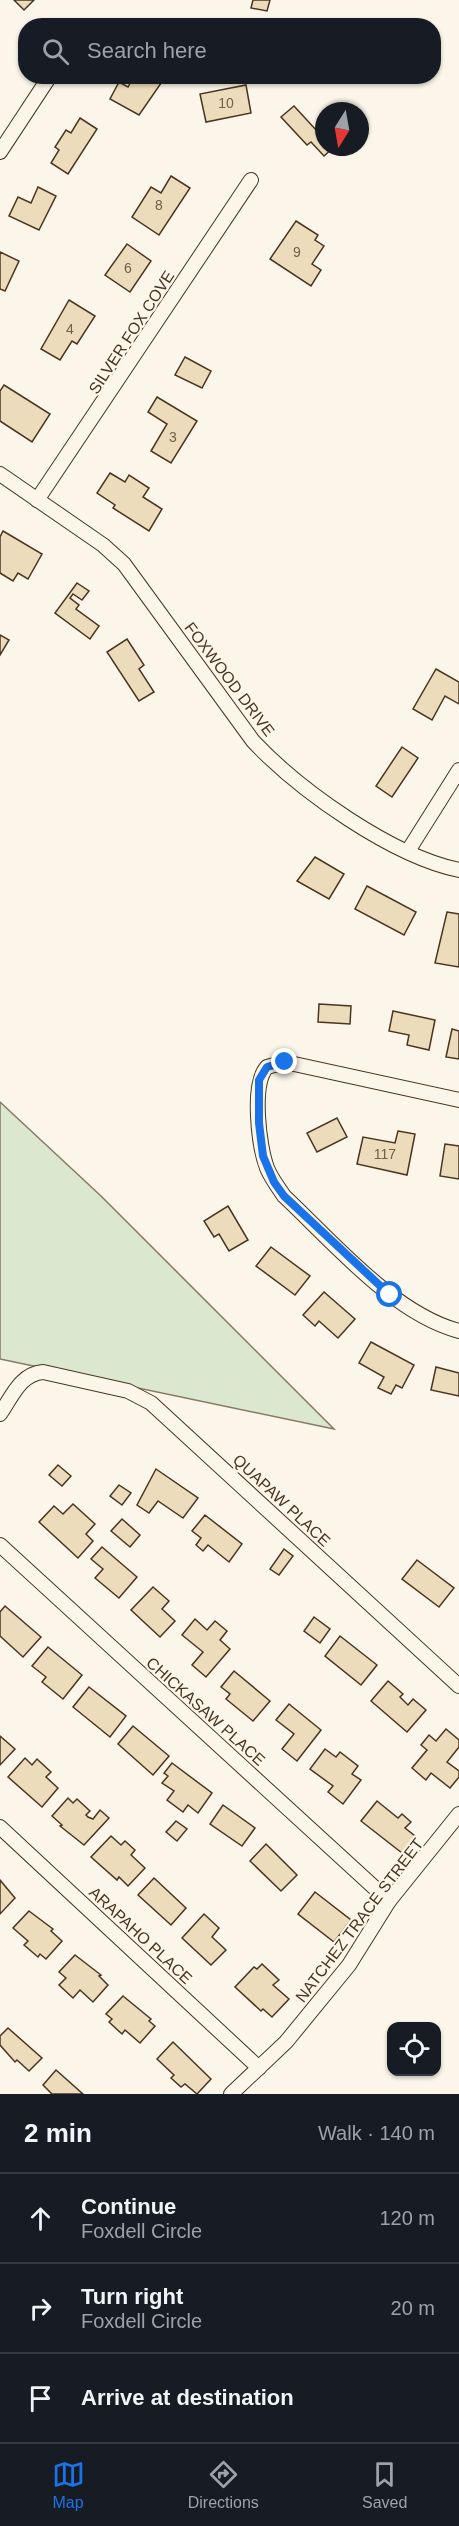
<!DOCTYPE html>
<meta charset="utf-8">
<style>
:root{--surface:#171b24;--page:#242831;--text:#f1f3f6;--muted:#9ea1a6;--line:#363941;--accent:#1a73e8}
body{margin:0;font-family:Helvetica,sans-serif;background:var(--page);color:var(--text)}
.controls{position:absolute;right:18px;bottom:18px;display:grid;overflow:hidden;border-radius:12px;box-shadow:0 2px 4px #0004}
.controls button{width:54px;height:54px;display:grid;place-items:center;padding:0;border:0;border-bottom:2px solid var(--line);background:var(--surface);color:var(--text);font:30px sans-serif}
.compass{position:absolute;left:315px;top:102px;width:54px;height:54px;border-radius:50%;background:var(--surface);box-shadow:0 2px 4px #0004;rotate:191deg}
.stop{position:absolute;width:18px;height:18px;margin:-14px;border:4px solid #1a73e8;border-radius:50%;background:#fff}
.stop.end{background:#1a73e8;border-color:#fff;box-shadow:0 2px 6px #0008}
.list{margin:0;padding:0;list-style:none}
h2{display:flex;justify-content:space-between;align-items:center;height:78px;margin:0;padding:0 24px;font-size:26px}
h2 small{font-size:20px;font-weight:400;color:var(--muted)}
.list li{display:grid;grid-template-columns:39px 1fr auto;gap:18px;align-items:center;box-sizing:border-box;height:90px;padding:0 24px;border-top:2px solid var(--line)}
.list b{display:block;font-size:22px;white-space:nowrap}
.list p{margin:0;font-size:20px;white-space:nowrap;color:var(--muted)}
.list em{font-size:20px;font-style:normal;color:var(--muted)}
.icon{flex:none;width:33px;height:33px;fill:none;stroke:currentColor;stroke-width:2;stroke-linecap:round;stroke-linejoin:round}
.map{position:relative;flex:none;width:459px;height:2094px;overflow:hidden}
.search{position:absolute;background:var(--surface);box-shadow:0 2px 4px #0004;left:18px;right:18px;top:18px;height:66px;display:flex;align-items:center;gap:15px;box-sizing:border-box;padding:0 21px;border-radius:24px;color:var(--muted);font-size:22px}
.sheet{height:348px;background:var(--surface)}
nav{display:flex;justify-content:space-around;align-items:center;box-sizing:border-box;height:84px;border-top:2px solid var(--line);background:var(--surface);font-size:16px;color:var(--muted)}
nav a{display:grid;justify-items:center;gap:3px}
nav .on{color:var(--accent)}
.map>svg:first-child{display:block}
</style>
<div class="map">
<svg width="459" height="2094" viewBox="0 0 459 2094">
<rect width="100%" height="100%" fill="#fbf6e9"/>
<path fill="#dce7d0" stroke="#887966" stroke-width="1.5" d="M0 1102 101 1196 334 1429 0 1359Z"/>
<g fill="#ecdcbc" stroke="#4a3520" stroke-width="1.5">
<path d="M14 0H34L24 10Z"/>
<path d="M253 0H270L267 11 251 8Z"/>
<path d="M134 76H166L139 115 110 99 119 82 128 87Z"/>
<path d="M246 85 251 113 206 122 200 94Z"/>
<path d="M294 106 317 131 324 125V147H334L324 156 311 142 307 145 281 117Z"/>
<path d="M80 118 97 129 68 174 51 163 59 150 55 147 66 130 71 133Z"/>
<path d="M171 176 190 188 159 235 132 217 151 187 161 193Z"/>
<path d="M38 187 56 196 39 230 9 216 18 197 31 203Z"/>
<path d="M296 221 318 235 315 240 324 246 312 264 321 270 311 286 270 259Z"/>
<path d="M127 244 151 261 130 292 105 275Z"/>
<path d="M0 252 19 261 5 291 0 289Z"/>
<path d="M69 300 95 316 77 344 72 341 60 360 41 349Z"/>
<path d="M185 357 211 371 202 388 175 375Z"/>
<path d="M4 385 50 414 32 442 0 421V391Z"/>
<path d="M157 397 197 421 171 463 151 451 167 424 148 412Z"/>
<path d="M110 473 125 482 129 475 149 488 143 497 162 509 149 531 113 508 115 505 97 493Z"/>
<path d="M3 531 42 554 28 579 18 573 13 581 0 573V537Z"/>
<path d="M77 583 89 591 82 600 73 594 70 598 79 605 76 609 99 626 90 639 55 613Z"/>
<path d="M0 635 9 640 0 655Z"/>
<path d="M127 639 144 665 139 669 154 692 139 701 107 652Z"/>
<path d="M436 669 459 682V704L445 696 432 720 413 709Z"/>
<path d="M402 747 418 758 392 797 376 786Z"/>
<path d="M315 857 344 874 329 899 297 881Z"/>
<path d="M367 886 416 912 404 935 355 909Z"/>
<path d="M447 912 459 914V967L435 963Z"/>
<path d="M319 1004 351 1006 350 1024 318 1022Z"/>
<path d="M393 1011 435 1020 429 1050 407 1045 409 1035 389 1031Z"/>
<path d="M452 1029 459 1031V1059L446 1057Z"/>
<path d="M337 1118 347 1137 317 1152 307 1133Z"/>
<path d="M398 1131 415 1134 407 1175 357 1164 363 1137 395 1143Z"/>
<path d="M445 1144 459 1146V1179L440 1176Z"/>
<path d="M228 1206 248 1240 229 1251 219 1234 214 1237 204 1221Z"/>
<path d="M271 1247 310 1276 295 1295 256 1266Z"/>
<path d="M324 1292 355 1319 338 1338 319 1321 315 1326 303 1315Z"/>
<path d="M371 1342 414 1365 402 1388 396 1385 391 1394 378 1388 384 1377 359 1363Z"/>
<path d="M436 1367 459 1373V1396L431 1390Z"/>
<path d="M58 1465 71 1476 62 1486 49 1475Z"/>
<path d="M156 1469 198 1498 183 1518 158 1501 149 1513 137 1505Z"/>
<path d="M119 1485 131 1493 122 1505 110 1496Z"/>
<path d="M73 1504 95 1524 86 1534 93 1541 78 1558 39 1522 54 1506 63 1514Z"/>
<path d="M205 1515 242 1544 229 1562 208 1545 203 1551 196 1545 201 1538 192 1531Z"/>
<path d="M122 1519 140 1535 130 1547 111 1531Z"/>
<path d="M102 1547 137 1577 119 1598 95 1578 103 1569 91 1559Z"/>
<path d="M284 1549 293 1556 279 1575 270 1569Z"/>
<path d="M417 1560 454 1588 439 1607 402 1579Z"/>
<path d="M153 1587 169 1601 162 1609 175 1621 160 1637 131 1610Z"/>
<path d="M5 1606 41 1637 23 1657 0 1636V1612Z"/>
<path d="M314 1617 330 1629 320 1643 304 1631Z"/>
<path d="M195 1619 207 1630 215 1621 227 1631 220 1640 230 1649 206 1677 192 1665 203 1652 182 1635Z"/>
<path d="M340 1636 377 1665 361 1685 325 1656Z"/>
<path d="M48 1647 82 1675 63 1699 42 1682 46 1677 32 1666Z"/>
<path d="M234 1671 270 1701 253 1721 226 1699 230 1694 221 1687Z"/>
<path d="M388 1681 403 1694 400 1697 408 1705 413 1699 426 1710 407 1732 371 1701Z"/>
<path d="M89 1687 126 1716 110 1737 73 1707Z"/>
<path d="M289 1704 321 1730 297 1761 282 1749 294 1734 276 1720Z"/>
<path d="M133 1726 169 1756 153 1775 118 1744Z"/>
<path d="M446 1729 459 1740V1747L447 1762 459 1771V1777L450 1788 431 1773 426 1780 412 1768 427 1750 421 1745 429 1735 436 1741Z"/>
<path d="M0 1736 15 1749 0 1765Z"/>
<path d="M325 1749 336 1757 340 1752 358 1766 352 1774 361 1780 343 1804 328 1792 333 1786 310 1769Z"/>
<path d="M25 1758 32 1765 37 1759 51 1772 46 1777 58 1788 42 1807 8 1777Z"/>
<path d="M172 1763 212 1793 198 1813 188 1805 183 1812 167 1800 174 1791 162 1783 168 1776 164 1773Z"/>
<path d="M68 1798 73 1803 77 1799 90 1811 86 1815 88 1817 93 1819 100 1810 109 1818 84 1845 60 1826 62 1825 52 1816Z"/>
<path d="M377 1801 398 1818 402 1814 411 1822 405 1828 415 1836 402 1853 361 1821Z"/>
<path d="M223 1805 255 1828 242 1846 210 1824Z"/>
<path d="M176 1821 187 1829 177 1841 166 1832Z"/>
<path d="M111 1836 121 1845 125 1841 135 1850 131 1855 145 1868 128 1886 119 1877 117 1880 91 1857Z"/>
<path d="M266 1844 297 1875 281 1891 250 1861Z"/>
<path d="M154 1878 186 1908 171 1925 138 1895Z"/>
<path d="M0 1880 15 1898 0 1914Z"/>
<path d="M315 1892 351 1920 334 1942 298 1914Z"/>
<path d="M29 1911 53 1929 51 1931 62 1941 46 1959 40 1954 38 1957 24 1945 28 1941 13 1928Z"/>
<path d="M204 1914 219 1928 212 1937 226 1950 211 1965 182 1938Z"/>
<path d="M75 1955 101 1975 99 1976 108 1985 93 2002 80 1990 73 1998 59 1985 66 1978 59 1972Z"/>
<path d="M262 1964 279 1980 273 1985 289 1999 272 2017 263 2009 261 2011 235 1987 254 1967 257 1969Z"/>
<path d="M123 1996 151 2019 149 2021 155 2026 140 2043 125 2030 122 2034 109 2022 112 2019 106 2014Z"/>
<path d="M8 2028 42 2058 29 2071 17 2060 15 2062 0 2045V2036Z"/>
<path d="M173 2042 211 2079 197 2094 185 2084 181 2087 171 2078 174 2075 157 2059Z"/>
<path d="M56 2070 83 2094H52L43 2085Z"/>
</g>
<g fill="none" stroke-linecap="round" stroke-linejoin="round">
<g stroke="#4a3520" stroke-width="16">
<g id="street">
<path d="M0 152 50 76"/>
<path d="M0 474 103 545 124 564 253 741C300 791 392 856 459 870"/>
<path d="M37 500 251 180"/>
<path d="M408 851 459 770"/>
<path d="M459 1100 285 1062 267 1067C251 1084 259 1147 267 1168 271 1178 278 1187 284 1196 333 1242 394 1314 459 1331"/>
<path d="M0 1414C12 1397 20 1374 43 1372L128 1391 151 1403 459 1686"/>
<path d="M0 1545 389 1901"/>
<path d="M0 1827 259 2068"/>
<path d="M231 2094 286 2042 349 1965 389 1901 459 1814"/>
</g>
</g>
<use href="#street" stroke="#fbf6e9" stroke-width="14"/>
</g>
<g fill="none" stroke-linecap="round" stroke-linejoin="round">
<path stroke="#1a73e8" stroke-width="8" d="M285 1062 267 1067 259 1080V1123L263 1156 274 1182 284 1196 390 1295"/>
</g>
<g text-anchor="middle" stroke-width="4.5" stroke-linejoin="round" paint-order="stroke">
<g font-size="14" fill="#725f47">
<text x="226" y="108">10</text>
<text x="159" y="210">8</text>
<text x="297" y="257">9</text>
<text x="128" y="273">6</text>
<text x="70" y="334">4</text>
<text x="173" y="442">3</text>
<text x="385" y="1159">117</text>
</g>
<g font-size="16" fill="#4a3520" stroke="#fbf6e9">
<text transform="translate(131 332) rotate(-57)" y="6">SILVER FOX COVE</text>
<text transform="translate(230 679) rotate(53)" y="6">FOXWOOD DRIVE</text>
<text transform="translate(282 1500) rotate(43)" y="6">QUAPAW PLACE</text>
<text transform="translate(206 1711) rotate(42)" y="6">CHICKASAW PLACE</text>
<text transform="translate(359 1920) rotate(-53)" y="6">NATCHEZ TRACE STREET</text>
<text transform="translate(141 1935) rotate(43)" y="6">ARAPAHO PLACE</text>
</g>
</g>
</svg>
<div class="controls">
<button><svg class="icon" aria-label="locate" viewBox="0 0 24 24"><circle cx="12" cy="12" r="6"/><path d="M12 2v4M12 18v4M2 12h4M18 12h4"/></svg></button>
</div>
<svg class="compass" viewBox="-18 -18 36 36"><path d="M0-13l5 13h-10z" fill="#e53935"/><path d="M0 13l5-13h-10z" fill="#9ea1a6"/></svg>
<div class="stop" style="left:390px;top:1295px"></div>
<div class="stop end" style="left:285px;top:1062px"></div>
<div class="search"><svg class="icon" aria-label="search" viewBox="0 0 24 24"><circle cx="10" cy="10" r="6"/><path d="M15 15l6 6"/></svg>Search here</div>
</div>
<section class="sheet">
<h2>2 min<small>Walk · 140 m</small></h2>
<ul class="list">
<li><svg class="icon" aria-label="ahead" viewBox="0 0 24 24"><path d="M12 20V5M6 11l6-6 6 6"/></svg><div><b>Continue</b><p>Foxdell Circle</p></div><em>120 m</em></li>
<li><svg class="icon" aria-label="right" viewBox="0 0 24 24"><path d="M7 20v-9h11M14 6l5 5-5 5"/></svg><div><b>Turn right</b><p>Foxdell Circle</p></div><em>20 m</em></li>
<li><svg class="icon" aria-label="arrive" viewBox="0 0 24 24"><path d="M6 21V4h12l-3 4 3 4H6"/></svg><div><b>Arrive at destination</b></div></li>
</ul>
</section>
<nav>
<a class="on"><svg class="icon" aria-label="map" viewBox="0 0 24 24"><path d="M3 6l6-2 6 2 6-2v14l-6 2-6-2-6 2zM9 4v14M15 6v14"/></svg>Map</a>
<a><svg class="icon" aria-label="directions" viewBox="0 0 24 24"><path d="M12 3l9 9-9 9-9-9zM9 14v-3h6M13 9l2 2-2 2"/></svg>Directions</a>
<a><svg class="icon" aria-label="saved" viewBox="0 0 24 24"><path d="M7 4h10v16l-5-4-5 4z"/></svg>Saved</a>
</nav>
